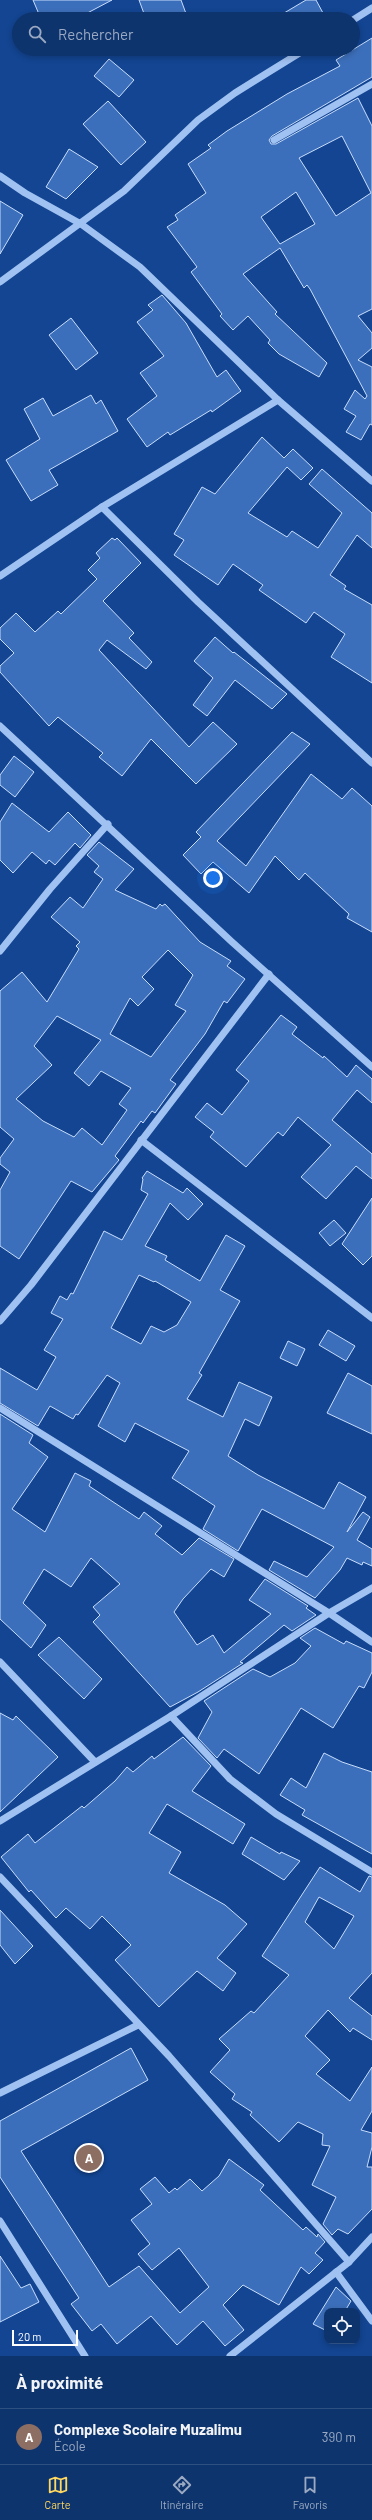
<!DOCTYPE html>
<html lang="fr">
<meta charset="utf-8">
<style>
:root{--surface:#0e346e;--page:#173c73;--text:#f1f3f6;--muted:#9baac2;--line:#2e4f81;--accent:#ffd861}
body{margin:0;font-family:Barlow,sans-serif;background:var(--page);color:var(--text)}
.controls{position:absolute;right:12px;bottom:12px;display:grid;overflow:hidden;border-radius:8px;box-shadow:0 2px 6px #0003}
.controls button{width:36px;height:36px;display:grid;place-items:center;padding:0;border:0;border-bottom:1px solid var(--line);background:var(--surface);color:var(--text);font:20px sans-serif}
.scale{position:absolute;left:12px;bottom:10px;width:66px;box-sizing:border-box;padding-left:4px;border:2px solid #fff;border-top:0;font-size:11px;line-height:14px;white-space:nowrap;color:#fff;-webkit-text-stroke:3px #134592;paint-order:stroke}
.you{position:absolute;left:213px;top:878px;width:14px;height:14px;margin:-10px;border:3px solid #fff;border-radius:50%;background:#1a73e8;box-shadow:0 0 0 6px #1a73e833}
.badge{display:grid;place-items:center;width:26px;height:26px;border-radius:50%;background:var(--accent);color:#fff;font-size:13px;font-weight:700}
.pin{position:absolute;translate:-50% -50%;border:2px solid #fff;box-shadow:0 1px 4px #0006}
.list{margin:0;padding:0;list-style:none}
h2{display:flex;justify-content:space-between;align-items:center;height:52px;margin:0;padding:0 16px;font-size:17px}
h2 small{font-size:13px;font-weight:400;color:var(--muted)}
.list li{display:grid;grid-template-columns:26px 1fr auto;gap:12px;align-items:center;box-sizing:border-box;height:56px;padding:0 16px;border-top:1px solid var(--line)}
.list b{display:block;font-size:15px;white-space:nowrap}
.list p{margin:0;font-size:13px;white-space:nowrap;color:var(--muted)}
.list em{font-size:13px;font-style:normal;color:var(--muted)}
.icon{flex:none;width:22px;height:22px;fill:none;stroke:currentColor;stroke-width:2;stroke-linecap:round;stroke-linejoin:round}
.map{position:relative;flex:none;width:372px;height:2356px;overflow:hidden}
.search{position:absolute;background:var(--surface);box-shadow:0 2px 6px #0003;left:12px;right:12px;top:12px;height:44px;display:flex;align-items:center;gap:10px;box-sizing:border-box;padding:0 14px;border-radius:22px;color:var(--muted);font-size:15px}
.sheet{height:108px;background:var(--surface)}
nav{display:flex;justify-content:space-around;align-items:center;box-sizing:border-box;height:56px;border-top:1px solid var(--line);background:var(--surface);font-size:11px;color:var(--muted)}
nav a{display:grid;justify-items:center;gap:2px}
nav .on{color:var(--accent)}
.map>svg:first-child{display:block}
</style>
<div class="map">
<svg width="372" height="2356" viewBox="0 0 372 2356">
<rect width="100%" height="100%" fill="#134592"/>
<g fill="#3c6fbb" stroke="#c8ddfd" fill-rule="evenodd">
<path d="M33 0H112L76 19H41Z"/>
<path d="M139 0H181L188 19H146Z"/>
<path d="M306 0H316L323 13 312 19H274Z"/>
<path d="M372 38V77L272 136 269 140 271 144H276L358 98 372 126V309L358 316 372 333V348L358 360 372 367V425L370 424 361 440 346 432 356 416 344 409 355 390 365 399 367 396 310 289 307 285 304 288 280 248 243 274 277 312 275 314 327 363 319 377 279 354 268 343 270 340 248 316 233 330 220 316 222 314 191 272 197 267 167 227 178 220 175 215 206 193 188 164 211 148 208 145 227 131 287 94 340 66 336 60ZM342 136 371 193 336 216 299 158ZM296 192 315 224 280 244 261 217Z"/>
<path d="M109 59 134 80 119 97 94 76Z"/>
<path d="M108 101 146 142 121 165 83 124Z"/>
<path d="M69 149 98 167 66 199 46 187Z"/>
<path d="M0 201 23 215 0 254Z"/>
<path d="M162 295 186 323 217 377 226 370 241 391 212 412 211 410 170 435 168 432 147 447 127 419 157 396 140 373 164 356 137 322 153 310 148 305Z"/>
<path d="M71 318 98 353 76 370 49 335Z"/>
<path d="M91 395 96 404 101 400 118 431 49 470 58 485 31 501 6 460 40 439 24 409 43 398 53 416Z"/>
<path d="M262 437 284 458 293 449 313 468 301 480 287 467 248 513 287 537 292 531 318 548 342 513 309 484 322 469 372 513V548L357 535 330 575 346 586 344 589 372 605V683L331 657 345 634 314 612 306 623 259 590 263 585 233 564 218 585 174 555 184 540 174 534 202 487 215 494Z"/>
<path d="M112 538 115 540 117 538 141 563 103 601 134 633 129 638 152 662 146 669 107 640 99 650 189 747 213 722 237 744 196 784 151 739 122 776 99 757 103 753 58 717 49 726 0 672V666L14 653 0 639V628L16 613 35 632 58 611 61 614 97 579 88 570 100 558 96 553Z"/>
<path d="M215 637 233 653 234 652 287 694 272 709 235 680 207 716 193 705 213 678 194 661Z"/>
<path d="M292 732 310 744 217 841 246 866 311 774 342 799 352 788 372 806V932L347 918 349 914 305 873 299 880 275 856 249 893 213 862 201 874 183 855 201 837 196 832Z"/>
<path d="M14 756 34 772 15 797 0 785V775Z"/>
<path d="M12 803 49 832 68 812 91 835 80 848 75 843 55 865 49 860 46 864 32 852 13 873 0 860V822Z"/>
<path d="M99 842 134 869 115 890 156 909 160 904 162 906 165 904 200 942 231 961 227 966 245 979 227 1003 224 1001 205 1034 170 1080 176 1084 155 1113 152 1111 143 1123 141 1121 115 1156 119 1160 92 1192 71 1181 19 1259 0 1246V1190L10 1172 0 1164V1158L14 1139 0 1127V991L22 972 47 1002 79 949 76 946 80 942 51 917 70 897 83 908 103 879 94 872 99 866 87 855ZM168 950 193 975 175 1005 186 1011 151 1057 110 1034 130 998 138 1006 154 989 142 977ZM57 1016 101 1040 74 1073 89 1086 101 1071 131 1088 119 1104 127 1110 102 1145 82 1128 74 1137 43 1121 16 1099 52 1065 34 1046Z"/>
<path d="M281 1015 297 1027 292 1034 323 1058 324 1056 347 1077 356 1065 372 1079V1103L357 1090 332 1120 372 1154V1179L356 1166 326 1199 301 1177 331 1145 298 1117 283 1136 278 1132 246 1167 210 1137 214 1132 195 1117 207 1103 222 1115 249 1081 236 1070Z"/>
<path d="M147 1171 183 1193 187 1188 203 1204 188 1220 170 1203 145 1246 167 1256 165 1260 200 1281 226 1235 245 1246 220 1290 240 1301 199 1373 202 1375 187 1399 223 1417 239 1382 272 1397 259 1426 245 1419 228 1456 258 1475 324 1509 339 1482 366 1497 347 1532 363 1512 370 1517 357 1540 372 1549V1566L363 1562 362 1565 347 1558 340 1570 315 1598 269 1570 274 1561 307 1577 334 1547 262 1509 238 1551 203 1529 215 1506 172 1478 189 1451 135 1423 125 1442 98 1426 120 1383 107 1375 78 1415 76 1414 73 1419 50 1406 38 1426 0 1403V1368L37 1390 56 1357 44 1350 63 1319 51 1313 60 1296 67 1300 71 1293 73 1294 104 1231 122 1240 148 1194 141 1190 143 1179 142 1178ZM139 1275 154 1282 155 1281 191 1302 177 1325 164 1332 151 1326 141 1344 111 1328Z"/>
<path d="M372 1198V1256L363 1265 342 1244Z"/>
<path d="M334 1220 346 1233 330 1246 319 1233Z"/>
<path d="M328 1330 355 1346 346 1361 319 1345Z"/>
<path d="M288 1341 305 1349 297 1366 280 1358Z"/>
<path d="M348 1373 372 1386V1434L327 1413Z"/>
<path d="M0 1414 33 1435 29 1443 48 1457 12 1509 45 1532 75 1473 91 1481 89 1486 139 1519 144 1512 162 1526 155 1534 182 1555 199 1538 234 1559 224 1577 211 1569 183 1599 174 1612 197 1645 213 1635 224 1653 271 1614 249 1600 265 1579 308 1606 306 1608 316 1615 292 1631 284 1625 240 1662 243 1663 198 1692 170 1707 93 1622 100 1615 93 1607 120 1584 91 1558 71 1587 44 1569 23 1603 46 1625 31 1648 0 1619Z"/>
<path d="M315 1628 344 1644 346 1641 372 1653V1672L364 1688 359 1686 333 1728 301 1708 259 1774 224 1749 217 1758 198 1738 212 1712 204 1701 253 1669 270 1677 295 1663 311 1646 300 1638Z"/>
<path d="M59 1637 102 1679 84 1699 38 1655Z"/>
<path d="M0 1713 13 1720 16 1716 58 1757 0 1812Z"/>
<path d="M183 1737 211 1766 192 1791 245 1824 233 1844 167 1804 149 1833 181 1852 169 1873 225 1905 247 1924 217 1958 236 1973 223 1991 197 1971 159 2007 115 1960 131 1945 102 1916 90 1929 66 1908 56 1918 31 1890 29 1892 1 1857 28 1834 35 1843 82 1806 84 1808 115 1781 127 1767 133 1772 152 1756 154 1759Z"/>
<path d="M324 1753 342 1762 372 1772V1854L302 1815 305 1810 280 1795 291 1778 306 1788Z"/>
<path d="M251 1837 280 1854 281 1852 300 1861 284 1880 242 1854Z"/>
<path d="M320 1867 360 1892 369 1876 372 1877V1973L349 1998 372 2016V2040L353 2028 350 2032 328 2010 305 2036 330 2060 316 2074 350 2101 372 2067V2111L361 2130 372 2133V2147L367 2167H372V2209L348 2234 338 2229 332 2235 323 2224 336 2197 312 2185 330 2146 322 2145 323 2134 298 2122 279 2142 250 2115 252 2112 232 2099 235 2094 210 2072 230 2050 219 2039 251 2011 254 2013 289 1975 262 1956ZM319 1897 354 1916 334 1949 305 1922Z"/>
<path d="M0 1910 33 1946 15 1964 0 1945Z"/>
<path d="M131 2048 148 2080 21 2151 109 2287 139 2266 180 2313 209 2287 179 2248 152 2270 138 2254 150 2244 131 2220 152 2204 140 2189 155 2177 169 2193 175 2188 177 2190 190 2179 202 2191 219 2176 229 2159 264 2185 260 2190 303 2230 306 2227 317 2237 318 2234 325 2242 315 2253 323 2260 309 2274 301 2267 279 2305 243 2285 223 2305 244 2330 225 2346 203 2321 177 2345 151 2316 117 2344 101 2324 92 2331 71 2304 79 2298 0 2177V2121Z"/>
<path d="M0 2256 21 2288 30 2284 39 2302 0 2322Z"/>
<path d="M336 2287 351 2301 345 2311H327V2331L313 2324Z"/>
</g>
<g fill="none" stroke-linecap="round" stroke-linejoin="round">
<g stroke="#a0c2f2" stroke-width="7">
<path d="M353 20 372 8"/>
<path d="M274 140 372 84"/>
<path d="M0 176 25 193 81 224 140 267 278 400 372 481"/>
<path d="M0 282 124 191 198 120 235 93 306 49"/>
<path d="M102 507 198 602 372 763"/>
<path d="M0 576 102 507 278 400"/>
<path d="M0 726 232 942 372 1067"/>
<path d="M0 951 50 889 108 824"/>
<path d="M141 1140 372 1318"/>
<path d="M0 1321 31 1285 269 974"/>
<path d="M0 1408 329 1613 372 1642"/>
<path d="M0 1662 95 1762"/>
<path d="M171 1716 230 1779 276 1814 372 1872"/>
<path d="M0 1821 171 1716 329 1613 372 1588"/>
<path d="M0 1877 169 2056 349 2262"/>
<path d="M0 2093 138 2025"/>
<path d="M0 2221 85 2356"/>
<path d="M336 2272 372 2321"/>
<path d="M230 2356 349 2262 372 2237"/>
</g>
</g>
</svg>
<div class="controls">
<button><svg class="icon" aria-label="locate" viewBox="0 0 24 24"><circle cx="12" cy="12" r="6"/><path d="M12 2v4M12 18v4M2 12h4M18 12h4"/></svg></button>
</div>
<div class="scale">20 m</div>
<div class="you"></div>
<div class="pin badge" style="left:89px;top:2158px;background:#8d6e63">A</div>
<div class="search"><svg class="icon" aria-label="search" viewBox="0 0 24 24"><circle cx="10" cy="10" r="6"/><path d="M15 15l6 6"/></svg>Rechercher</div>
</div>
<section class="sheet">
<h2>À proximité<small></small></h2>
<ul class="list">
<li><span class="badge" style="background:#8d6e63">A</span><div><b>Complexe Scolaire Muzalimu</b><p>École</p></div><em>390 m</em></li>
</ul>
</section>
<nav>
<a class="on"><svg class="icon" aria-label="map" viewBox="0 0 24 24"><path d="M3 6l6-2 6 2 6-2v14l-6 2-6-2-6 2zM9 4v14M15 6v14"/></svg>Carte</a>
<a><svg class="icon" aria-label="directions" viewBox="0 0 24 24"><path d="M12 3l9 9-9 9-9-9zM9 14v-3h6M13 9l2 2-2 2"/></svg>Itinéraire</a>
<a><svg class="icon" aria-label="saved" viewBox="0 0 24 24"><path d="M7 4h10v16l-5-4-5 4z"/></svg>Favoris</a>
</nav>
